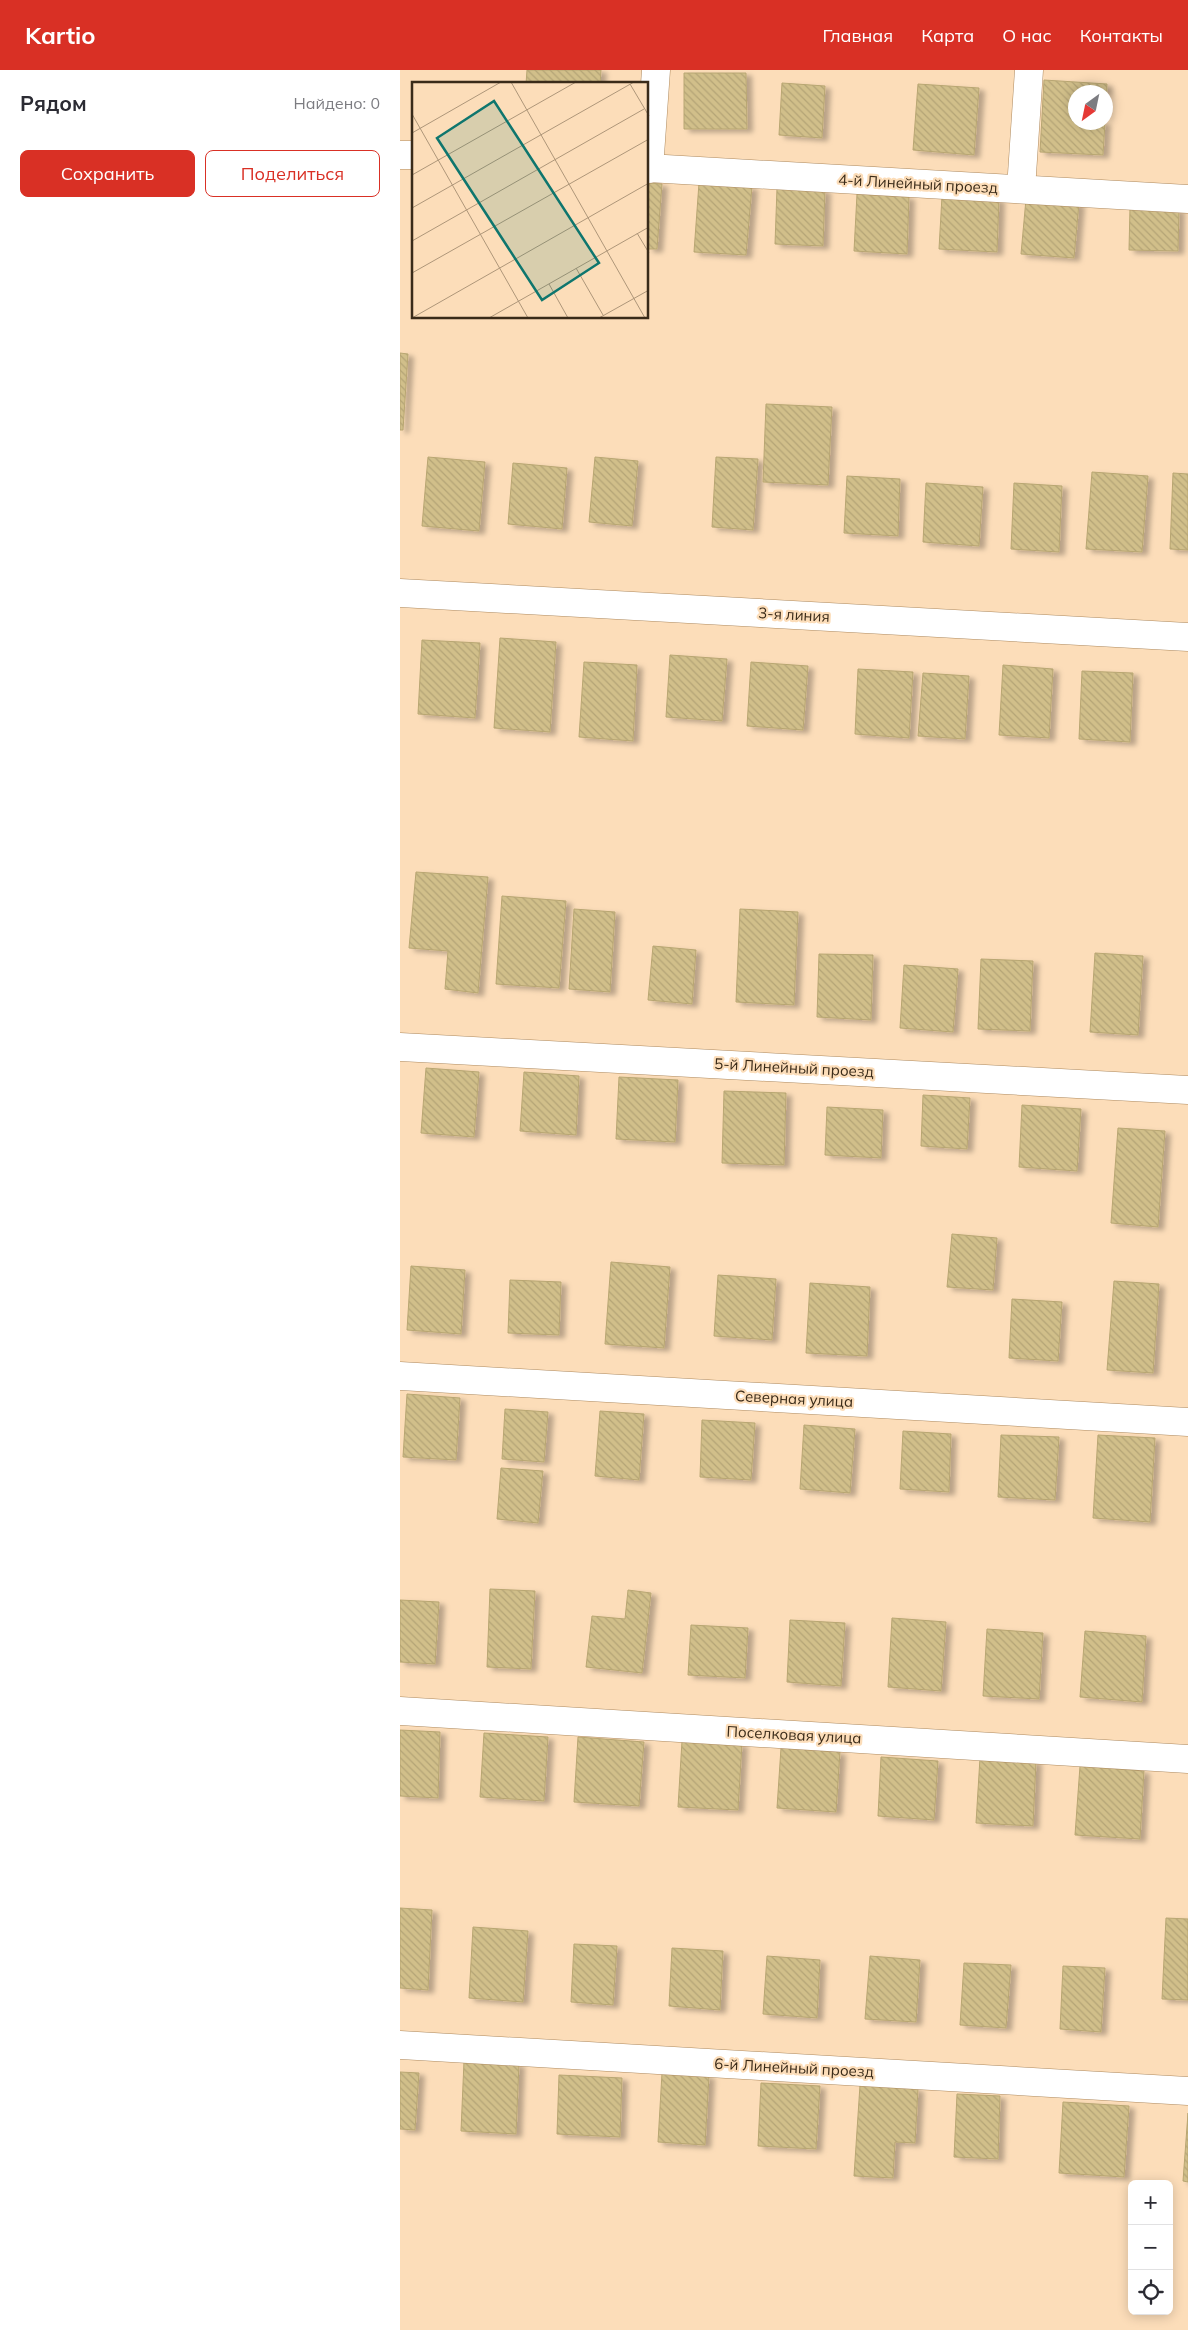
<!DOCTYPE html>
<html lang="ru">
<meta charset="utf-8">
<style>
:root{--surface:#fff;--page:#f7f7f7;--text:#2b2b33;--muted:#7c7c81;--line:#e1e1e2;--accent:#d93025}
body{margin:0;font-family:Mulish,sans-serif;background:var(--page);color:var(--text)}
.controls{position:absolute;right:15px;bottom:15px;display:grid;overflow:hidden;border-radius:8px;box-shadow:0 2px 12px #0003}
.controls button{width:45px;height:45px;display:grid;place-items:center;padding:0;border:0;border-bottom:1px solid var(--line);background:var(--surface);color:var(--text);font:25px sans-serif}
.compass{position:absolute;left:668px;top:15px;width:45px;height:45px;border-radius:50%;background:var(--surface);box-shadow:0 2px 12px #0003;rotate:213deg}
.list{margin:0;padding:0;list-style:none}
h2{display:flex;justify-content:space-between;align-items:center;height:65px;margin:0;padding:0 20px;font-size:21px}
h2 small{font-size:16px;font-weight:400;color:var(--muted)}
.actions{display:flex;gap:10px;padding:15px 20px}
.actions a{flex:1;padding:11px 0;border:1px solid var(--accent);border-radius:8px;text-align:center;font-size:18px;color:var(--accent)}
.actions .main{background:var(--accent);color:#fff}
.icon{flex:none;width:28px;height:28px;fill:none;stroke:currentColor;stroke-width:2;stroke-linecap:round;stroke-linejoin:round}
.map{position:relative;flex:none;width:788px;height:2260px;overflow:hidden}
header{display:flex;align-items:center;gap:30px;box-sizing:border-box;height:70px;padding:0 25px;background:var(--accent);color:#fff}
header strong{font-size:24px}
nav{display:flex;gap:28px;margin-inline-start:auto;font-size:18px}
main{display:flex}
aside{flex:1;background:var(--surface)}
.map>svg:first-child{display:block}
</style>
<header>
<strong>Kartio</strong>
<nav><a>Главная</a><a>Карта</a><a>О нас</a><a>Контакты</a></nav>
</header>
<main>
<aside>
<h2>Рядом<small>Найдено: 0</small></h2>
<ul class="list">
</ul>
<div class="actions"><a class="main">Сохранить</a><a>Поделиться</a></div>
</aside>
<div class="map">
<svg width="788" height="2260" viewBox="0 0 788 2260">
<defs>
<pattern id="building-back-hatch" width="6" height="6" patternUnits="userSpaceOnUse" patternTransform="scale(1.25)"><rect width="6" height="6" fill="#d1bf8a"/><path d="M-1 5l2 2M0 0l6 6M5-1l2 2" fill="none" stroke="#b4a476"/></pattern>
<filter id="shadow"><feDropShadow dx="5.5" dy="3" stdDeviation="2.5" flood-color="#0004"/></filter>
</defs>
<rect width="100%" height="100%" fill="#fcddb9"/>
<g fill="url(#building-back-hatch)" stroke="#b8a672" filter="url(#shadow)">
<path d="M127 0H201L200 14H126Z"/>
<path d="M284 3H346L347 59H284Z"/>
<path d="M644 10 707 14 706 49V22H676V52H705L703 85 640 82Z"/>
<path d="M382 13 425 16 422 68 379 65Z"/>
<path d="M518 14 579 18 574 85 513 80Z"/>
<path d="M248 113 262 114 257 179H248Z"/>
<path d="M299 113 352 117 346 185 294 182Z"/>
<path d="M377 118 425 120 423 176 375 174Z"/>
<path d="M457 124 509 127 507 184 454 181Z"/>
<path d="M542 126 599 129 597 182 539 179Z"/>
<path d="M626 129 679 133 674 188 621 184Z"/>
<path d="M730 137 779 139 778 181 729 180Z"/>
<path d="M0 283 8 284 3 360H0Z"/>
<path d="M366 334 432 337 428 415 363 412Z"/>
<path d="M28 387 85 392 79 461 22 456Z"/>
<path d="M195 387 238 391 232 456 189 452Z"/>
<path d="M316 387 358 389 353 460 312 457Z"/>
<path d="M113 393 167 398 162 459 108 454Z"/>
<path d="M692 402 748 406 742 482 686 479Z"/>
<path d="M773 403 788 404V480L770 479Z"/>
<path d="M447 406 500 409 498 466 444 463Z"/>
<path d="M526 413 583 417 579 476 523 472Z"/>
<path d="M614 413 662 416 659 482 611 479Z"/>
<path d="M100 568 156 572 150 662 94 658Z"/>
<path d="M22 570 80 573 75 648 18 644Z"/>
<path d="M270 585 327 589 322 651 266 647Z"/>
<path d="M184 592 237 595 233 671 179 667Z"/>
<path d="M351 592 408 596 403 660 347 656Z"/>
<path d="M603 595 653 599 649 668 599 665Z"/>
<path d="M458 599 513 602 509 668 455 664Z"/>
<path d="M682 601 733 603 730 672 679 669Z"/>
<path d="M523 603 569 606 565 669 518 666Z"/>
<path d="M16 802 88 807 78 923 45 919 48 881 9 878Z"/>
<path d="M102 826 166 831 159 918 96 914Z"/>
<path d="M174 839 215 842 210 922 169 919Z"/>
<path d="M340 839 398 842 394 935 336 932Z"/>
<path d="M253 876 296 880 292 934 248 930Z"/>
<path d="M695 883 743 886 738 965 690 962Z"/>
<path d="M419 884 473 885 471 950 417 947Z"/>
<path d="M581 889 633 891 630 961 578 959Z"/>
<path d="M504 895 558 899 553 962 500 958Z"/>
<path d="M26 998 79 1002 74 1067 21 1063Z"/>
<path d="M124 1002 179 1006 176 1065 120 1061Z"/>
<path d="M219 1007 278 1010 275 1072 216 1069Z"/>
<path d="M324 1021 386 1023 384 1095 322 1093Z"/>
<path d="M523 1025 570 1028 567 1079 521 1076Z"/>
<path d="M622 1035 681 1039 677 1101 619 1097Z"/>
<path d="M427 1037 483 1040 481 1088 425 1085Z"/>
<path d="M718 1058 765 1061 758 1157 711 1153Z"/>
<path d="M552 1164 597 1168 593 1220 547 1217Z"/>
<path d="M211 1192 270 1197 264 1278 205 1274Z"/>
<path d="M11 1196 65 1200 61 1264 7 1260Z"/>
<path d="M318 1205 376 1209 372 1270 314 1266Z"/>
<path d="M110 1210 161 1212 159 1265 108 1263Z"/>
<path d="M714 1211 759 1214 753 1303 707 1300Z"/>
<path d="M410 1213 470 1217 467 1286 406 1283Z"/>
<path d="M612 1229 662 1232 658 1291 609 1288Z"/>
<path d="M7 1324 60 1328 56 1390 3 1387Z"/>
<path d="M105 1339 148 1342 144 1392 102 1389Z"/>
<path d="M200 1341 244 1344 239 1410 195 1406Z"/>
<path d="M302 1350 355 1353 351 1410 300 1407Z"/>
<path d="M404 1355 455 1359 450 1423 400 1419Z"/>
<path d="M503 1361 551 1364 549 1422 500 1419Z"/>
<path d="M601 1365 659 1367 655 1430 598 1427Z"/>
<path d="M698 1365 755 1368 750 1452 693 1448Z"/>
<path d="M101 1398 143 1401 138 1453 97 1449Z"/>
<path d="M90 1519 135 1521 131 1599 87 1597Z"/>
<path d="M228 1520 251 1523 242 1603 186 1597 192 1546 225 1549Z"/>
<path d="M0 1530 39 1532 35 1594 0 1592Z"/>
<path d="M492 1548 546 1552 541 1621 488 1617Z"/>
<path d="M390 1550 445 1553 441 1616 387 1612Z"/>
<path d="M291 1555 348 1558 345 1608 288 1605Z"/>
<path d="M587 1559 643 1563 639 1629 583 1626Z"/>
<path d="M685 1561 746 1566 742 1632 680 1627Z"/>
<path d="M0 1660 40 1662 38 1728 0 1726Z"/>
<path d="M84 1663 148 1667 144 1731 80 1727Z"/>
<path d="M178 1667 244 1672 239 1736 174 1732Z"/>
<path d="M282 1671 342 1674 338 1740 278 1737Z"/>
<path d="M381 1678 440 1682 436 1742 377 1738Z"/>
<path d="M481 1687 538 1691 534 1750 478 1746Z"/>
<path d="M580 1688 636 1691 633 1756 576 1753Z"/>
<path d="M680 1696 744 1701 740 1769 675 1765Z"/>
<path d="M0 1838 32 1840 28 1920 0 1918Z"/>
<path d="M766 1848 788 1849V1930L762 1929Z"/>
<path d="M73 1857 128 1861 123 1932 69 1928Z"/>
<path d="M174 1874 217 1876 213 1935 171 1932Z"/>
<path d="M272 1878 323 1881 320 1940 269 1936Z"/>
<path d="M367 1886 420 1890 417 1948 363 1944Z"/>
<path d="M470 1886 520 1890 516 1952 465 1949Z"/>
<path d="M564 1893 611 1895 606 1958 560 1955Z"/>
<path d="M663 1896 705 1898 701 1962 660 1959Z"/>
<path d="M64 1991 119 1994 116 2064 61 2061Z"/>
<path d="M0 2002 19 2003 15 2060 0 2059Z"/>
<path d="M262 2003 309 2006 305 2075 258 2072Z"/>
<path d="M159 2005 222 2008 220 2067 157 2064Z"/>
<path d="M361 2013 420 2016 416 2079 358 2076Z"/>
<path d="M460 2015 518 2019 515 2073 495 2072 493 2108 454 2106Z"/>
<path d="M557 2024 600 2026 598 2089 554 2087Z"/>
<path d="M663 2032 729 2036 724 2107 659 2103Z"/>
<path d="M788 2043V2112L783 2111Z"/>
</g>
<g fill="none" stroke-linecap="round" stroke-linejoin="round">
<g stroke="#ae8a5f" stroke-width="29">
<g id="minor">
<path d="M0 85H14"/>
<path d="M248 98 788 129"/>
<path d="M249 99 256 0"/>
<path d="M621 119 629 0"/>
<path d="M0 523 788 567"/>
<path d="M0 977 788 1020"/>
<path d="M0 1306 788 1352"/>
<path d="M0 1641 788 1689"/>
<path d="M0 1975 788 2021"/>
</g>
</g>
<use href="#minor" stroke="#fff" stroke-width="28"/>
</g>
<g text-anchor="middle" stroke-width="4.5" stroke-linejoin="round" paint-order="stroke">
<g font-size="15" fill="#3a2b19" stroke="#fcddb9">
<text transform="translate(518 114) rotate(3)" y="5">4-й Линейный проезд</text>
<text transform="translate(394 545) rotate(3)" y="5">3-я линия</text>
<text transform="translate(394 998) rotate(3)" y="5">5-й Линейный проезд</text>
<text transform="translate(394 1329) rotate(3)" y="5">Северная улица</text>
<text transform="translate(394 1665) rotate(3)" y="5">Поселковая улица</text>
<text transform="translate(394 1998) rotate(3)" y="5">6-й Линейный проезд</text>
</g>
</g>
<g transform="translate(12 12)">
<rect width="236" height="236" fill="#fcddb9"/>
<path fill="none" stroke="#ae9679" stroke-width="1" d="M99 0 233 236M218 2 237 34M0 32 116 236M0 51 89 0M0 93 164 0M0 126 222 0M225 151 237 171M0 159 232 27M164 186 191 233M0 191 237 57M137 202 156 236M0 236 237 101M77 236 237 145M187 236 237 208"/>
<path fill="#0f766e" fill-opacity="0.15" stroke="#0f766e" stroke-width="2.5" d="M82 19 187 181 130 218 25 56Z"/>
<rect width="236" height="236" fill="none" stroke="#3a2b19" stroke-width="2.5"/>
</g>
</svg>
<div class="controls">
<button>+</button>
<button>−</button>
<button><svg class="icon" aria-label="locate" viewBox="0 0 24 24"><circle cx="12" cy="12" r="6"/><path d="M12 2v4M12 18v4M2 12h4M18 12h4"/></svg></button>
</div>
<svg class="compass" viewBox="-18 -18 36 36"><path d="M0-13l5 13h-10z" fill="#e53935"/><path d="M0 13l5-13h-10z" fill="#7c7c81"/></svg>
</div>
</main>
